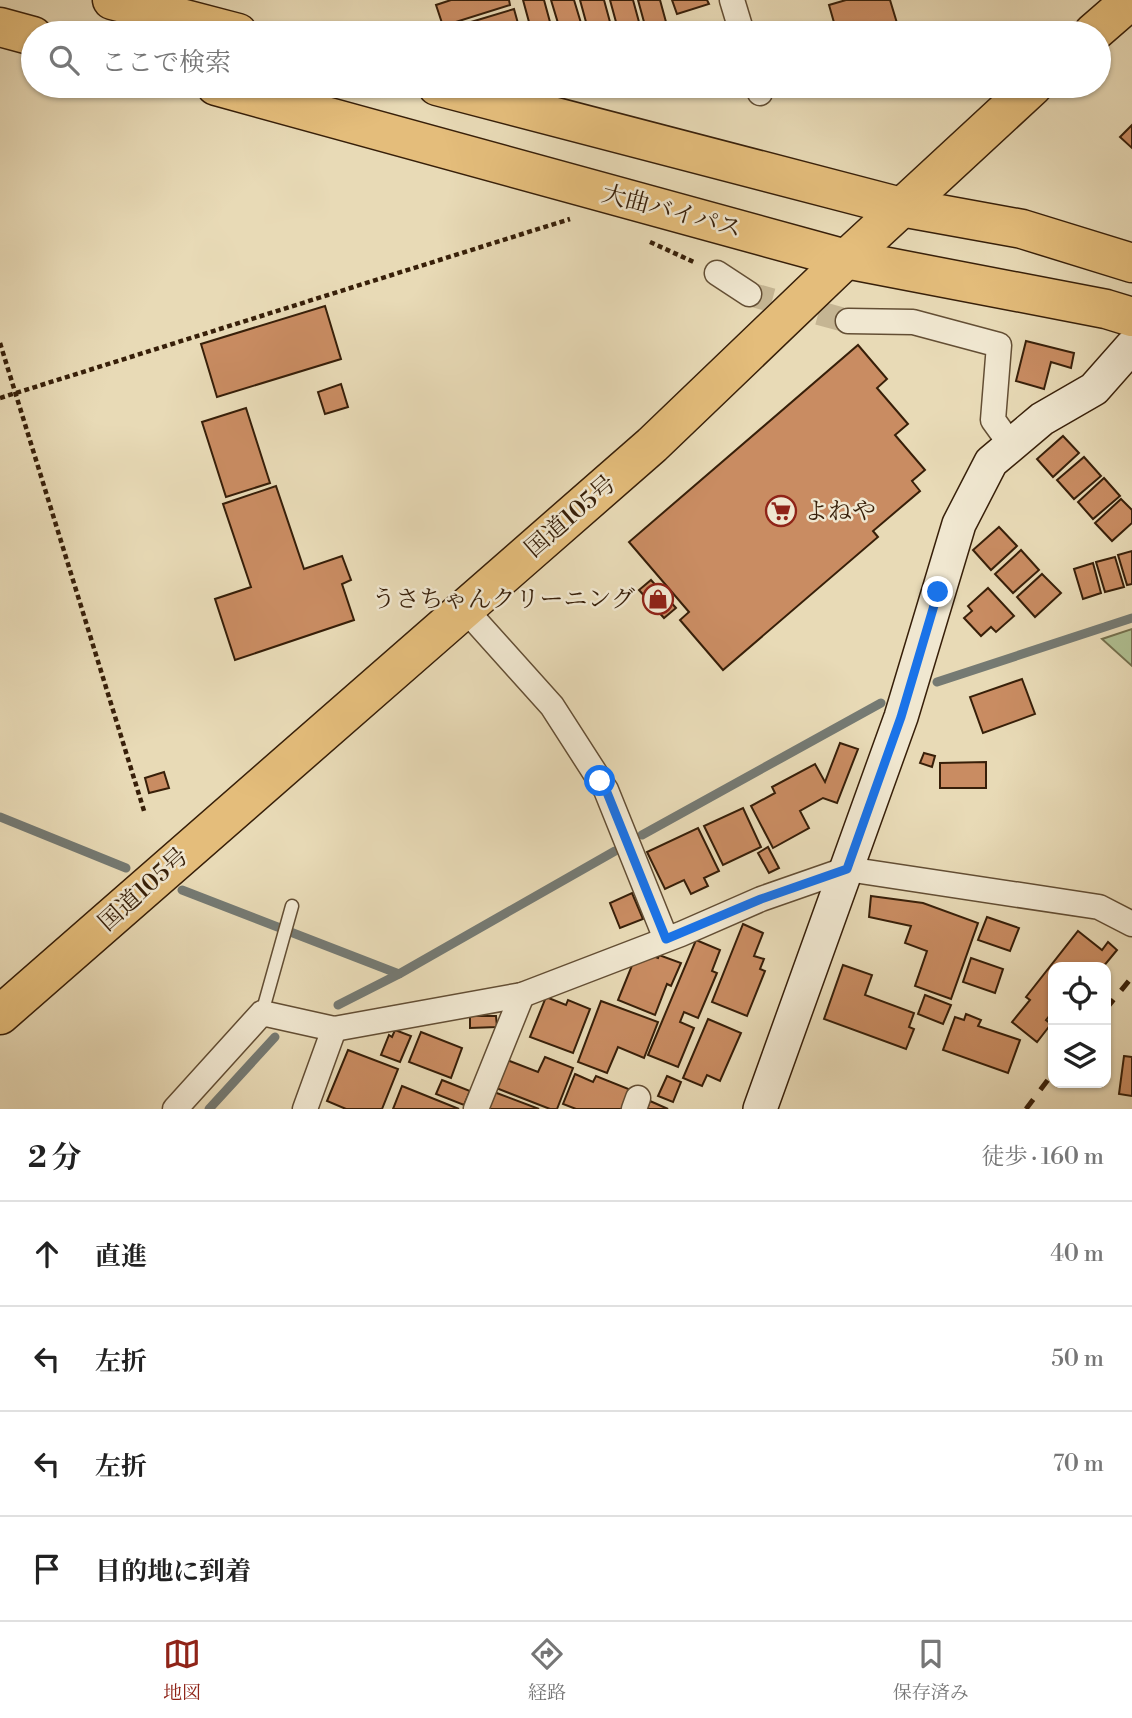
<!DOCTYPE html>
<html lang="ja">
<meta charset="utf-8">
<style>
:root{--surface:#fff;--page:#f6f6f6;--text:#222;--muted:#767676;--line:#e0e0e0;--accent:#8f2418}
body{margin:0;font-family:"Libre Bodoni","Noto Serif JP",serif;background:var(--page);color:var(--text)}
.controls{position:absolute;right:21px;bottom:21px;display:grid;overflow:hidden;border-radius:14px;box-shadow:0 2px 5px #0004}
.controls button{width:63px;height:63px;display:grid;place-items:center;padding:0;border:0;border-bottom:2px solid var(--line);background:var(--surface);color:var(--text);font:35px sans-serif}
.stop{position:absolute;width:21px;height:21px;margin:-16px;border:5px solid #1a73e8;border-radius:50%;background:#fff}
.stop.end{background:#1a73e8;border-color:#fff;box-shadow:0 2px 7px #0008}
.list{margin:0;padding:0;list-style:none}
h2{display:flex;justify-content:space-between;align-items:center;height:91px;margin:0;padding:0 28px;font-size:30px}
h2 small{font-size:23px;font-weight:400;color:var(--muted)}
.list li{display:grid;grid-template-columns:46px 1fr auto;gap:21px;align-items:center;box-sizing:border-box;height:105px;padding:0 28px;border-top:2px solid var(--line)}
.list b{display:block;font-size:26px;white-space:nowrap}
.list em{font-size:23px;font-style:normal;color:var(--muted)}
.icon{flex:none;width:38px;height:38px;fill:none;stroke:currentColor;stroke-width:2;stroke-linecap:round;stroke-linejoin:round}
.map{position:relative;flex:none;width:1132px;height:1109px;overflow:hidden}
.search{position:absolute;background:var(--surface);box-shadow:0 2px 5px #0004;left:21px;right:21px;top:21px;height:77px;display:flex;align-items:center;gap:18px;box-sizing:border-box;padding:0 24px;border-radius:38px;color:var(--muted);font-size:26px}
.sheet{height:511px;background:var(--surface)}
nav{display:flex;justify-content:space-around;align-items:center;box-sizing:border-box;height:98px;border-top:2px solid var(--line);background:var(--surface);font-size:19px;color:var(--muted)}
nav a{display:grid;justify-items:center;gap:4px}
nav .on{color:var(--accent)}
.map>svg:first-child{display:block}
</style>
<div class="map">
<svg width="1132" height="1109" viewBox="0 0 1132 1109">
<rect width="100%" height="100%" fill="#e8dab6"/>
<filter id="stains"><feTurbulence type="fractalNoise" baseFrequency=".00286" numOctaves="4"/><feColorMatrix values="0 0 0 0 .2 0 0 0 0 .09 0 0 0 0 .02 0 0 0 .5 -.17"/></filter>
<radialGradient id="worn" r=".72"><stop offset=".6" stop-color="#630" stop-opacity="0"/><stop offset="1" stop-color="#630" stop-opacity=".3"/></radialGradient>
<path fill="#b0c193" stroke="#74704e" stroke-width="2" d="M1132 629V666L1102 639Z"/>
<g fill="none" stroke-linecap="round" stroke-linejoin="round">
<g stroke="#757a73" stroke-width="9">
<path d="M937 682 1132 618"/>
<path d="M0 817 126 868"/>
<path d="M642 835 881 703"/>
<path d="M182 890 399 974"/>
<path d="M338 1005 399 974 615 851"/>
<path d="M209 1109 275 1037"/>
</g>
</g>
<g fill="#c98c62" stroke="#371f09" stroke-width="2">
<path d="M451 0H509L510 5 443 26 436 5Z"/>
<path d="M523 0H544L553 33H532Z"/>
<path d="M551 0H574L584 33H561Z"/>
<path d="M580 0H604L613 33H589Z"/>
<path d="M610 0H633L642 33H619Z"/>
<path d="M638 0H660L669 33H647Z"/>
<path d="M672 0H707L709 4 677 14Z"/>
<path d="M846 0H890L900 33H837L829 5Z"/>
<path d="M514 9 519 27 497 33H474L471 22Z"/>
<path d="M1132 125V148L1120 137Z"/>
<path d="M325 306 341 359 217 397 201 344Z"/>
<path d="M1026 341 1074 353 1071 368 1051 362 1044 389 1016 381Z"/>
<path d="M858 345 887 379 877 388 908 424 895 435 925 470 912 481 920 491 873 531 878 537 723 670 680 620 689 612 629 542Z"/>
<path d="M341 384 348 407 325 414 318 392Z"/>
<path d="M246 408 270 483 226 497 202 422Z"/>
<path d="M1063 436 1079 453 1053 477 1037 459Z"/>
<path d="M1084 457 1101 476 1074 499 1057 480Z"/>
<path d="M1104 478 1120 496 1093 519 1078 502Z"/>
<path d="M276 486 304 569 342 556 351 580 342 584 354 620 235 660 215 599 251 587 223 504Z"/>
<path d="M1121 499 1132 510V523L1112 541 1095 523Z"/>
<path d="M999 527 1017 546 991 570 973 550Z"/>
<path d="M1021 550 1039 570 1013 593 995 574Z"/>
<path d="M1132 551V584L1127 585 1118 555Z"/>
<path d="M1115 557 1124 587 1105 592 1096 562Z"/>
<path d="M1093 563 1101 593 1083 599 1074 569Z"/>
<path d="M1042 574 1061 593 1035 617 1017 597Z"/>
<path d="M651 580 676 608 664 618 639 590Z"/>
<path d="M988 588 1014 616 996 632 991 627 981 636 964 618 972 611 968 606Z"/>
<path d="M1022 679 1035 714 983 733 970 697Z"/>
<path d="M840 743 858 749 837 803 823 798 800 811 809 828 773 848 751 806 775 793 772 787 815 764 825 782Z"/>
<path d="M924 753 935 756 932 767 920 763Z"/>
<path d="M986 762V788H940V763Z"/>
<path d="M164 772 169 788 149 793 145 778Z"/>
<path d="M743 808 761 847 723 865 704 826Z"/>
<path d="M698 828 719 871 704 878 708 886 691 894 684 880 665 889 647 852Z"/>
<path d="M768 847 779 868 769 873 758 853Z"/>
<path d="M632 893 643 919 620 928 610 903Z"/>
<path d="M871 896 923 903 978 923 951 999 915 986 927 951 905 943 911 926 869 917Z"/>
<path d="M987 917 1019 928 1010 951 978 940Z"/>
<path d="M743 924 763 933 754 956 764 959 760 969 765 971 747 1016 712 1002Z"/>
<path d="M1078 931 1102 950 1108 942 1117 950 1103 967H1053V1016L1051 1014 1046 1020 1051 1024 1037 1042 1012 1022 1030 1000 1026 997Z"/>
<path d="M696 940 720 950 712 971 717 973 698 1018 684 1012 680 1022 694 1028 678 1067 648 1055Z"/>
<path d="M650 955 658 958 659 955 681 963 671 986 667 984 655 1015 618 1000 633 963Z"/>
<path d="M971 958 1003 969 995 993 963 982Z"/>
<path d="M843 965 872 975 865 995 914 1013 909 1027 914 1029 906 1049 824 1019Z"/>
<path d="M925 995 951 1005 943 1024 918 1014Z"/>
<path d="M546 997 566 1005 568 1000 590 1009 573 1053 530 1037Z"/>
<path d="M601 1001 658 1022 644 1058 618 1047 607 1073 578 1062Z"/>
<path d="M966 1014 981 1020 978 1026 1020 1040 1008 1073 943 1050 955 1017 964 1020Z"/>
<path d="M470 1016H496L497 1027 470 1028Z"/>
<path d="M708 1019 741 1033 720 1081 707 1075 702 1086 683 1078Z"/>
<path d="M395 1030 411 1036 400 1062 381 1055 389 1035 392 1037Z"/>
<path d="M421 1032 462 1048 451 1078 409 1062Z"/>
<path d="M348 1050 398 1069 382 1109H346L327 1101Z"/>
<path d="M1124 1056 1132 1057V1096L1119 1094Z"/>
<path d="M545 1057 573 1068 557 1109H550L496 1088 507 1060 538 1072Z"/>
<path d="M575 1074 593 1082 596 1076 631 1090 624 1109H576L563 1104Z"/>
<path d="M667 1076 681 1082 673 1102 658 1096Z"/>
<path d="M442 1080 470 1091 464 1105 436 1094Z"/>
<path d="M402 1086 459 1109H393Z"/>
<path d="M494 1092 539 1109H487Z"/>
<path d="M650 1101 668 1109H647Z"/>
</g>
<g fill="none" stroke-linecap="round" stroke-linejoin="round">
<path stroke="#c5b593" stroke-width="24" stroke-dasharray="24 12" stroke-linecap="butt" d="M749 294 848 321"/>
<g stroke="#634e34" stroke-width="15">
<path id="lane" d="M262 1013 292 906"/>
</g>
<g stroke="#634e34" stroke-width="27">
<g id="street">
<path d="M732 0 742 33"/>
<path d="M758 86 760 93"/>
<path d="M717 273 749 294"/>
<path d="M848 321 913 322 999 345 993 420 1011 445"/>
<path d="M464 608 552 706 606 790 666 939"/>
<path d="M175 1109 262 1013 334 1029 522 995 681 934 761 899 847 869 1099 907 1132 924"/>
<path d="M305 1109 334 1029"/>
<path d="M476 1109 522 995"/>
<path d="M634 1109 638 1098"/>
</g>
</g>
<g stroke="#371f09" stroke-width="36">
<path id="secondary" d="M760 1109 901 717 959 524 991 462 1042 419 1094 389 1132 346"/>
</g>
<g stroke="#371f09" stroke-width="41">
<g id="highway">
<path d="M112 0 238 33"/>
<path d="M0 27 33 36"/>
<path d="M1093 33 1131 0"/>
<path d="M216 86 846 259 1106 309 1132 317"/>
<path d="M437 86 901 207 1022 229 1132 263"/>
<path d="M0 1015 652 445 846 259 1033 86"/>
</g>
</g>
<g stroke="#371f09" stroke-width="4.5" stroke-dasharray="5 3.5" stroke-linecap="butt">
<path d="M650 242 696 263"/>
<path d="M0 343 145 814"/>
<path d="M0 398 570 219"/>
</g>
<use href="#lane" stroke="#f0e7d0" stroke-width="12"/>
<use href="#street" stroke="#f0e7d0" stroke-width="24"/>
<use href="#secondary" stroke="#f0e7d0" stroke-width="33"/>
<use href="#highway" stroke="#e4bd7b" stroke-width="38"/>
<g stroke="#371f09" stroke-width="5" stroke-dasharray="12 12" stroke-linecap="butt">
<path d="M1106 1009 1132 977"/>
<path d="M1026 1109 1053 1073"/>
</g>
</g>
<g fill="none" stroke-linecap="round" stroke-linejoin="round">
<path stroke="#1a73e8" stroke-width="9" d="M600 781 606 790 666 939 761 899 847 869 901 717 938 592"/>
</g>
<defs>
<g id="supermarket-ring" transform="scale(1.575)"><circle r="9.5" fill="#f0e7d0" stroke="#8f2418" stroke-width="1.5"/><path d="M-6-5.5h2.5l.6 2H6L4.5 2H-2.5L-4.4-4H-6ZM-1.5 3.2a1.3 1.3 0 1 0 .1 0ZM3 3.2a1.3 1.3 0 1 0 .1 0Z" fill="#8f2418"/></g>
<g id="shop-ring" transform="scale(1.575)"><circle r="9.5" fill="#f0e7d0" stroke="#8f2418" stroke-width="1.5"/><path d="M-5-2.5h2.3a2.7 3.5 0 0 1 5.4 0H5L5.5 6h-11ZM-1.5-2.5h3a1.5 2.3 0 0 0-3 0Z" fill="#8f2418"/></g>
</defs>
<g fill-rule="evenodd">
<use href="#supermarket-ring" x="781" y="511"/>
<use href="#shop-ring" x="658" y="599"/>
</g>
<g text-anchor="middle" stroke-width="5" stroke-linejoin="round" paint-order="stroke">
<g font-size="24" fill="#371f09" stroke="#f0e7d0">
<text transform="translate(672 211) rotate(15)" y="8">大曲バイパス</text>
<text transform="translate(570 516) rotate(-41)" y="8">国道105号</text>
<text transform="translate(143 889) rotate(-42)" y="8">国道105号</text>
</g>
<g font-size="24" fill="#371f09" stroke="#f0e7d0" text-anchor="start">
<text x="804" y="519">よねや</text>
<text x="635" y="607" text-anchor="end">うさちゃんクリーニング</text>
</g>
</g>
<rect width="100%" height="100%" filter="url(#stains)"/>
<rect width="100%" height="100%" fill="url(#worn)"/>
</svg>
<div class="controls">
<button><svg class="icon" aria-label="locate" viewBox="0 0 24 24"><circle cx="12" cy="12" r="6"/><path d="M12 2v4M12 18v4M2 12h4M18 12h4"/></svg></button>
<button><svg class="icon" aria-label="layers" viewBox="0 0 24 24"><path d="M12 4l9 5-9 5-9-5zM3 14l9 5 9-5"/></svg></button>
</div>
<div class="stop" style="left:600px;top:781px"></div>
<div class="stop end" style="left:938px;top:592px"></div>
<div class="search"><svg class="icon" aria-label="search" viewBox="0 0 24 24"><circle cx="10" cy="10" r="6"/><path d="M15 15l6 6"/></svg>ここで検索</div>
</div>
<section class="sheet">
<h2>2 分<small>徒歩 · 160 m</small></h2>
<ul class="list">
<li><svg class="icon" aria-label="ahead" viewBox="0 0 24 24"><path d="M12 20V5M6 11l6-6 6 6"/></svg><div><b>直進</b></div><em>40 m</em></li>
<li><svg class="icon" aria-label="left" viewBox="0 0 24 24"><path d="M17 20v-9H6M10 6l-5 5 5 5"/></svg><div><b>左折</b></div><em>50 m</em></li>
<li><svg class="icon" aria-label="left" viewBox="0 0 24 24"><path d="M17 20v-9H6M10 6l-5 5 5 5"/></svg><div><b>左折</b></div><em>70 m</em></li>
<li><svg class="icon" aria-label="arrive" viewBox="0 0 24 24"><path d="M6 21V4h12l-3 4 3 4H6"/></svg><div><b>目的地に到着</b></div></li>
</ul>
</section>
<nav>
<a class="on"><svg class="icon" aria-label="map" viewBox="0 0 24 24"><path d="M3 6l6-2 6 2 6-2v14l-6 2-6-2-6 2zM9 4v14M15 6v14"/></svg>地図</a>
<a><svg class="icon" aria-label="directions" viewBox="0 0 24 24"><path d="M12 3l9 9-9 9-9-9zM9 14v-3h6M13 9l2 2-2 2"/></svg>経路</a>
<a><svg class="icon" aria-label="saved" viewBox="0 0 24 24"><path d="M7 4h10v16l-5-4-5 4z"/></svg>保存済み</a>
</nav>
